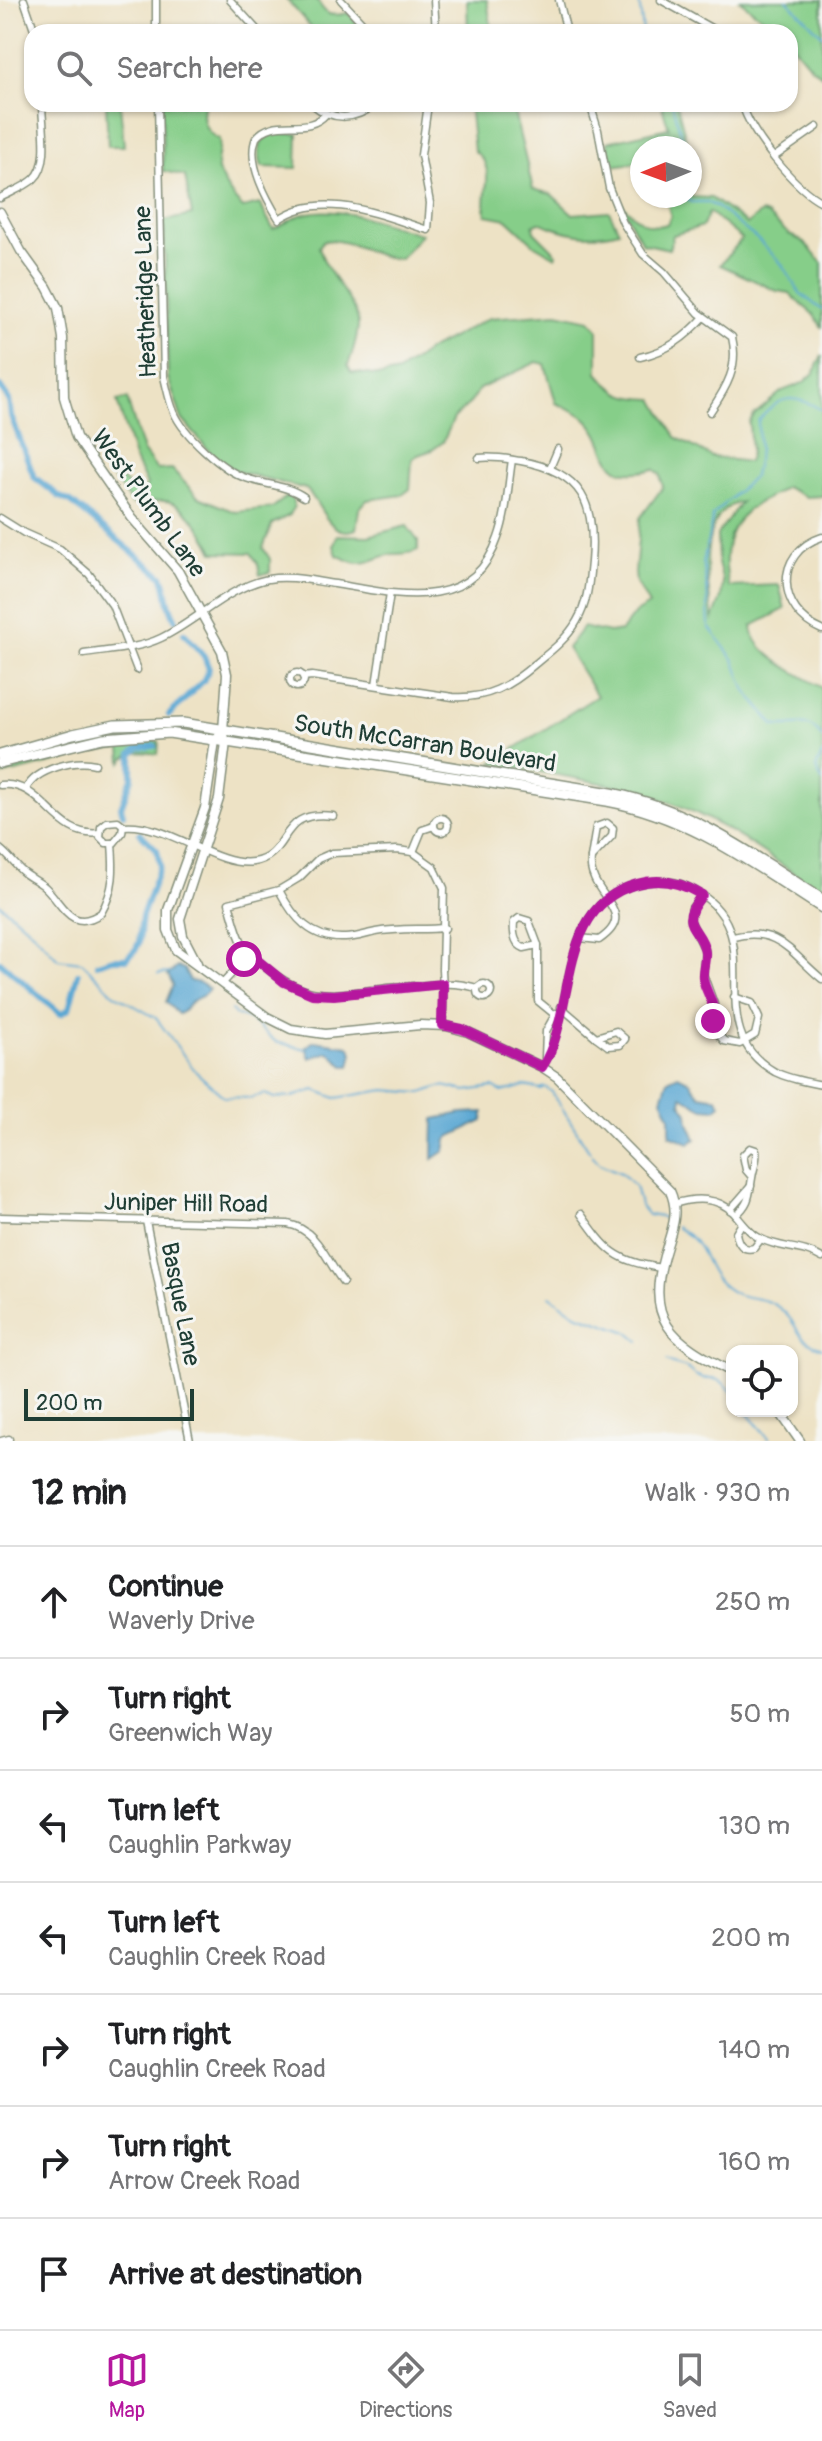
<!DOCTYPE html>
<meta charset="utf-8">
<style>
:root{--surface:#fff;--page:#f6f6f6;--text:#202124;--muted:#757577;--line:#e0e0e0;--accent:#b5179e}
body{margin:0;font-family:Pangolin,sans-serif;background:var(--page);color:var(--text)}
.controls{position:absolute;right:24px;bottom:24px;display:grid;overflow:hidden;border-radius:16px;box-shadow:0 2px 6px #0004}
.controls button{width:72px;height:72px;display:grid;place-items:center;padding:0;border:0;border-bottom:2px solid var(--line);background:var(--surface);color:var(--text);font:40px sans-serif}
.compass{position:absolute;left:630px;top:136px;width:72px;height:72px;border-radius:50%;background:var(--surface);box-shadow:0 2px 6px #0004;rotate:269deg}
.scale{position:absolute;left:24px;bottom:20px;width:170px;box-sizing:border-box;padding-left:8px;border:4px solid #1f3d34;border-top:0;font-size:22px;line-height:28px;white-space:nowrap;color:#1f3d34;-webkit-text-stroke:6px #f6f6f2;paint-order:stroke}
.stop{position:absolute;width:24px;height:24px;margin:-18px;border:6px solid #b5179e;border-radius:50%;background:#fff}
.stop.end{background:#b5179e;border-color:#fff;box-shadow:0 2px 8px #0008}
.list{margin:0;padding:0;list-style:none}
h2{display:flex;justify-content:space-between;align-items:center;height:104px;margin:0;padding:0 32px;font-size:34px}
h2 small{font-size:26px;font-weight:400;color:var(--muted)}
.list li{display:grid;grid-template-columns:52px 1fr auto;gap:24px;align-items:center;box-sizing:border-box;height:112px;padding:0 32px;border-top:2px solid var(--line)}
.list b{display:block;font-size:30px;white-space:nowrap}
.list p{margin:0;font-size:26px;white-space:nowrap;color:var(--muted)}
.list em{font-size:26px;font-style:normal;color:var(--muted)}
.icon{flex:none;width:44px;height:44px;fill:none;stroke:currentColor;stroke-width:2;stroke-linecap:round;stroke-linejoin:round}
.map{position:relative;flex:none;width:822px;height:1441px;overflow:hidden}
.search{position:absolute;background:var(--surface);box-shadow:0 2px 6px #0004;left:24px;right:24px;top:24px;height:88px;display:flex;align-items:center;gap:20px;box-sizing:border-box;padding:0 28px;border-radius:24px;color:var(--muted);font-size:30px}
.sheet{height:888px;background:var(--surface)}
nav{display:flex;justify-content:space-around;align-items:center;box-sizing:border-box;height:112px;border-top:2px solid var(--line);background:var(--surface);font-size:22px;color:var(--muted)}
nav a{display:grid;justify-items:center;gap:4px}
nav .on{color:var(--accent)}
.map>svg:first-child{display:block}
</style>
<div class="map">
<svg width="822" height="1441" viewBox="0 0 822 1441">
<rect width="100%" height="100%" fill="#f6f6f2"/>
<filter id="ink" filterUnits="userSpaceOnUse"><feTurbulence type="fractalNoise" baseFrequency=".0125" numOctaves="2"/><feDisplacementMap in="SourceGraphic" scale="16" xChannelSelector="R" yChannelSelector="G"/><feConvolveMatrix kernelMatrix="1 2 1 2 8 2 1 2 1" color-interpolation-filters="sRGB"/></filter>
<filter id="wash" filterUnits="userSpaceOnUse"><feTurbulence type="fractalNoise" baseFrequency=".006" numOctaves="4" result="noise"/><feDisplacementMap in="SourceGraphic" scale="32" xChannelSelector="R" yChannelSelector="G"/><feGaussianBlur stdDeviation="1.8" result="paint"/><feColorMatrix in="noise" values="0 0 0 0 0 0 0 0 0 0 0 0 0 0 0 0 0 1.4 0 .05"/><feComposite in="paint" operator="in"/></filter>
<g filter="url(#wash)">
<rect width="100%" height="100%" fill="#ede2c5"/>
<g fill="#86ce89" stroke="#52865e" stroke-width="2" fill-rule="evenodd">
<path d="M287 0H317C326 16 330 17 348 13L362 30 359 32H315Z"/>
<path d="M467 0H487L492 32H468Z"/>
<path d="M739 0H822V75L811 67 790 42V32H781Z"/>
<path d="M106 104H120L124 146H108Z"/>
<path d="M162 104H205C200 118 205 133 219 139 221 148 217 155 217 164 217 176 234 200 243 208L260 204 273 229C286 225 294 215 308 213 344 206 387 225 421 234L400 259C373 259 351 237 323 241L319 247C325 273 356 302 358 321 359 335 352 353 348 366L351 372 381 376 398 372 432 348 489 318 557 313 590 320 598 329V373C616 395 626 398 654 399L676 437 712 457 748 462 751 451 749 423 754 415 782 391 803 383 814 373 822 355V496L806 497 785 487C777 494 768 498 758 503 727 522 721 552 729 587L779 585 785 609 752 626C753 655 799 673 822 688V892C781 865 740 834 696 813 633 783 560 777 492 763L597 696 567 648 583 627 609 633 621 631 635 613 649 605 636 582 635 573 640 518 663 487 660 474 654 469C594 484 616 444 584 417 577 411 565 407 556 403L545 364 537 362 479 389 471 402 454 418 443 442 432 450 418 455 412 459 410 489 402 495 367 500 359 509 356 529C328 540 321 502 306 489L236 471 215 458 182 419 168 378 164 221 192 215 185 176 163 171ZM741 502 717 535 718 563 723 582 721 598 713 619C707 585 695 512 741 502Z"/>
<path d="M469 104H512L533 189 551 194 573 214 609 211 619 231C589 239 567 234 539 222L533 225 534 231 557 254 556 257 535 245 507 219 486 215C481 191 498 168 474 151Z"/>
<path d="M661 104H677L688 148H642V162L612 166 607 142 669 128Z"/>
<path d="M275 133 298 134 297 168 262 167C257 152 258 138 275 133Z"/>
<path d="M690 154 691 197 711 198 747 224 761 213 767 215 790 235 804 242 822 263V328C812 307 802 309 790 293L777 291 720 265 742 239 709 212 703 226 673 235 669 249 642 243 620 203C635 216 645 231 667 224L671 216 665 196H690Z"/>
<path d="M127 399 143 451 157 470 172 469 198 497 235 512 272 508 289 495 292 498 294 506 290 515 272 524 263 548 270 559V572L260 575 258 564 251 553 214 552C206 535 186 503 165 501 154 500 142 504 132 504L95 454 135 492H143L147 485 134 458 117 401Z"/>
<path d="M407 526 418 541V550C409 555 402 553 393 554 365 559 368 571 337 555L334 546 337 535 368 536Z"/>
<path d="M136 741H159L158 754C145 752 130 750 122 762L121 748 90 753 0 776V769L91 747Z"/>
</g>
<g fill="#5aa7d3" stroke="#3c7284" stroke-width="2">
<path d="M177 967 184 969 190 981 200 983 209 989C204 998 198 996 191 1002 185 1008 186 1011 178 1014L166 1002 173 985 168 975Z"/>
<path d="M314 1041 349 1046 353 1053 350 1066H344L329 1052 310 1058 306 1047Z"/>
<path d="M678 1075 688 1080 700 1095 717 1098 721 1104 715 1109 703 1108 682 1096 681 1103 688 1113 689 1123 696 1139 689 1143 670 1135V1116L662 1099 668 1080Z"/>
<path d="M484 1112 483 1121 451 1136 447 1140 445 1151 433 1159 434 1119 462 1113Z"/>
</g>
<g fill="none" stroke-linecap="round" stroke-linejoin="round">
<g stroke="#5aa7d3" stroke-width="2">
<path d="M639 0 643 32"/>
<path d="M787 0 822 35"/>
<path d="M672 104 685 148"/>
<path d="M683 196 691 202H706L715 206 756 238 781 263 800 293 822 310"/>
<path d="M822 410C792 393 780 395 758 421L759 450 754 476 713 515 703 563 707 588 709 627 734 660 746 691 774 725C792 731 807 713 822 738"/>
<path d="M822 754 816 768 822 781"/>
<path d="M0 904 37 936 58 959 82 962 114 994 156 1018 196 1072 224 1097 250 1098 265 1094 274 1098 289 1097"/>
<path d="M158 974 169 973"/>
<path d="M231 1010 236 1015 251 1020 276 1042 306 1049"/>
<path d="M292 1097 315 1090 336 1098 385 1090 421 1093 443 1086 466 1091 493 1087 502 1092 525 1086 541 1089 545 1087 552 1092 590 1152"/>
<path d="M592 1155 600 1164 621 1173 635 1186 640 1205 648 1215 666 1218 668 1222"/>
<path d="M676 1227C682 1232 691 1236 695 1242 707 1257 709 1276 726 1288 743 1302 764 1293 783 1311 801 1327 793 1338 822 1348"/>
<path d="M550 1296 576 1314 628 1332 639 1341"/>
<path d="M667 1361C674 1366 679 1365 686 1368 689 1369 694 1375 697 1376 713 1384 715 1371 732 1392"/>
<path d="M745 1411 769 1438"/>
</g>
<g stroke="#5aa7d3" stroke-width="6">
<path d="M0 387 9 400 11 416 34 477 60 497 71 502 162 576C169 590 165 602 176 620"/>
<path d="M169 715 203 681 209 669 204 656 184 633"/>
<path d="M123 814 121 807 132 778V754L139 748 155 746"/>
<path d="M0 962 61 1014 69 1009 78 974"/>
<path d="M97 964 113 959H126L136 949 139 942 142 916 160 866 157 850 140 833"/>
</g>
</g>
</g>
<g filter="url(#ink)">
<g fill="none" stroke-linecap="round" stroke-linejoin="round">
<g stroke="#86907c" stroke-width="9">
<g id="street">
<path d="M24 0 35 32"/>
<path d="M156 0V32"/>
<path d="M230 0 259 32"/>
<path d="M341 0 371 32"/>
<path d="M434 0 436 32"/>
<path d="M559 0 567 32"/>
<path d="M661 0 718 32"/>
<path d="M158 104 164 377C167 388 169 401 174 412 183 434 223 471 246 478 265 485 287 485 304 497"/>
<path d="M312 104C332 121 355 121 375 104"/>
<path d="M590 104 598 130 609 188 623 223 643 254 664 272 699 313 732 337C739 367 727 387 710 412"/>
<path d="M742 104C751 134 794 188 822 202"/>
<path d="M326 114C306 137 275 114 256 138 246 162 266 198 279 219 323 189 382 216 428 230L430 203 421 155 428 104"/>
<path d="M774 157 817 127"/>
<path d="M0 198C11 192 25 187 34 179 51 164 42 125 42 104"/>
<path d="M640 357C668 351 686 337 704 317"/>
<path d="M550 468 558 449"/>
<path d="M0 518 24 533 60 549 89 574 112 605 137 670"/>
<path d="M822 537C773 553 777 611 822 630"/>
<path d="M84 654C109 650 138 649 161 638 197 621 228 587 268 579 290 575 313 581 335 584 395 594 472 615 498 538 507 514 508 485 512 460"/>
<circle cx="297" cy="680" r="7"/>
<path d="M303 677 312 676 453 697C487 699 510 686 535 664 551 651 567 639 577 621 588 602 589 582 591 562 596 504 583 472 521 461 507 459 494 456 479 458"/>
<path d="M376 685 390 593"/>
<path d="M0 785C45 780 53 839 100 833"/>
<path d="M26 789C36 769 74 759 95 764"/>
<circle cx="441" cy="825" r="7"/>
<path d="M107 822 118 821 123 825 122 833 114 843H106L100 837 101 827Z"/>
<path d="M607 823 613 828 612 836 591 858 596 827Z"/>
<path d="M123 826C166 821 216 868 253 862 292 856 277 808 333 816"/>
<path d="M0 849C9 856 15 865 23 872 30 878 38 881 45 887 62 903 71 934 101 913 115 889 114 869 112 843"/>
<path d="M413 852 422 830 434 826"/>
<path d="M279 890C293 917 311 940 345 938 355 938 366 934 376 932 398 928 422 930 445 928"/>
<path d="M702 895 692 908 690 920 705 950 703 974 714 1004 713 1028 724 1041 740 1044 755 1035 759 1018 752 1003 734 997"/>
<path d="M519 918 529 921 538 945 524 948C514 944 513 932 514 922Z"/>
<path d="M733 937C780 926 791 954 822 979"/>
<path d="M580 938 599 940C642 911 586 896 591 858"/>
<path d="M538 945V1001L560 1019"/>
<path d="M223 983 250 954"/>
<circle cx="484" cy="991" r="7"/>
<path d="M561 1007 596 1037"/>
<path d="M442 1025C444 1006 443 988 442 969L444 888 434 867 413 852 397 850 332 853 318 859 299 878 279 890 229 903C233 916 236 932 243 944 249 955 260 962 269 970 310 1002 333 994 381 989 402 986 423 986 443 984 456 983 465 985 477 988"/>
<path d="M616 1031 625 1039 620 1045 608 1046 596 1037Z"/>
<path d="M545 1058 546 1031 556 1013"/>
<path d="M542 1067C577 1013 555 908 634 885 652 880 671 879 688 887 780 931 693 1026 775 1072 789 1079 807 1082 822 1085"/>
<path d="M674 1204C695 1197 718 1197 734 1213 743 1223 749 1233 761 1239 781 1249 803 1246 822 1258"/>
<path d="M730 1210 751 1186"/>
<path d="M581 1214C608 1252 614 1260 661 1268"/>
<path d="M736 1215C750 1203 749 1195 752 1178 753 1168 758 1161 756 1150L750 1148 743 1155 746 1170 752 1177"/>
<path d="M0 1217 288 1224C318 1230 326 1260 343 1282"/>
<path d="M146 1221 190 1441"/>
<path d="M742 1223 736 1233C738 1244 743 1251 754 1248L761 1239"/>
<path d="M1 1441 9 1439"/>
</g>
</g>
<g stroke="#86907c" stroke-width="11">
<g id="secondary">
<path d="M0 212 21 251 47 287 58 308 63 338 64 397 76 437 132 518 178 571 222 651 227 674 223 731 226 742 219 799 180 919 183 936 197 963"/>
<path d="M223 731 215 741 205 808 168 910V930L176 950 267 1017 291 1029 325 1034 420 1025 447 1026 468 1032 542 1067 557 1077 670 1191C679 1211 673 1226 667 1246 643 1321 670 1340 732 1372"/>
<path d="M779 1411 800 1441"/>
</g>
</g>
<g stroke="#86907c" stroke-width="12">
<g id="primary">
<path d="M0 755 73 734 115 725 183 723 611 793C691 809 754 855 822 899"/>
<path d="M0 763 103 738 169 733 607 801C689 816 753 864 822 908"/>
</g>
</g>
<use href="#street" stroke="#fff" stroke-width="6"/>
<use href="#secondary" stroke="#fff" stroke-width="8"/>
<use href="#primary" stroke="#fff" stroke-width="9"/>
</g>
</g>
<g fill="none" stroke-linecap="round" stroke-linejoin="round" filter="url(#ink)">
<path stroke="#b5179e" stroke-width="10" d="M244 959 250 954 284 982 312 994 334 995 443 984 442 1025 462 1029 542 1067C578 1012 554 907 637 884 660 877 681 882 702 895 675 928 702 926 705 952 706 961 702 969 703 978 706 997 715 996 713 1021"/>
</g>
<g text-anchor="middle" stroke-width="6" stroke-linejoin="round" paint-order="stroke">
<g font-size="24" fill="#1f3d34" stroke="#f6f6f2">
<text transform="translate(145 292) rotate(-92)" y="8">Heatheridge Lane</text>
<text transform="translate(149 503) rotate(54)" y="8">West Plumb Lane</text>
<text transform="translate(425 743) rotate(9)" y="8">South McCarran Boulevard</text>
<text transform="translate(186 1203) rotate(1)" y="8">Juniper Hill Road</text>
<text transform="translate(181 1304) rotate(79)" y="8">Basque Lane</text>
</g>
</g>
</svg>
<div class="controls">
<button><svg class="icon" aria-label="locate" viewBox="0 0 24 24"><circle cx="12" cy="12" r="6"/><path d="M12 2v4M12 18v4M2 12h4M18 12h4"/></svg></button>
</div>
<svg class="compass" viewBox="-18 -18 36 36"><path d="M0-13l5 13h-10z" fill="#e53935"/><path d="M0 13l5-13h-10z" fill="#757577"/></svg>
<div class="scale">200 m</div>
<div class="stop" style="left:244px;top:959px"></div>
<div class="stop end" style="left:713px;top:1021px"></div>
<div class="search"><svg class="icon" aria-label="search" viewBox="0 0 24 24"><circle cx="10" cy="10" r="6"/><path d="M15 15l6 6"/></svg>Search here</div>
</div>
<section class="sheet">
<h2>12 min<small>Walk · 930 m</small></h2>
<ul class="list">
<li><svg class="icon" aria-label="ahead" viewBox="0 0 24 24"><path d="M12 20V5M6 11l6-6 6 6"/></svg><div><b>Continue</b><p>Waverly Drive</p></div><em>250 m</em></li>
<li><svg class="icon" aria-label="right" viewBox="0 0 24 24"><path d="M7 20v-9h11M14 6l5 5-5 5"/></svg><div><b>Turn right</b><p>Greenwich Way</p></div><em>50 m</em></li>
<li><svg class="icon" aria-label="left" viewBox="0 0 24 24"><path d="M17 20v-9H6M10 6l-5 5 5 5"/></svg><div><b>Turn left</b><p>Caughlin Parkway</p></div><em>130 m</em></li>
<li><svg class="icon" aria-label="left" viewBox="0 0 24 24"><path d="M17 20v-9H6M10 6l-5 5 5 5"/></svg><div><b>Turn left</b><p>Caughlin Creek Road</p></div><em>200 m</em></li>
<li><svg class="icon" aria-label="right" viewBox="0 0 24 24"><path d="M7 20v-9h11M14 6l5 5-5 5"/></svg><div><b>Turn right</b><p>Caughlin Creek Road</p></div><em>140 m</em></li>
<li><svg class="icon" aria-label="right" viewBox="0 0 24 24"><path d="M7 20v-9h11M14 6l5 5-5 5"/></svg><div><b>Turn right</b><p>Arrow Creek Road</p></div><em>160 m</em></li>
<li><svg class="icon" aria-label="arrive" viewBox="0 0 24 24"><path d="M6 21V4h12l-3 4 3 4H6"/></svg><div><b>Arrive at destination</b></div></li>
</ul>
</section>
<nav>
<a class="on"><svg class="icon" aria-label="map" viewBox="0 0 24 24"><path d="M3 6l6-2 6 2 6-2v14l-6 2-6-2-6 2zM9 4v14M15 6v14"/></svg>Map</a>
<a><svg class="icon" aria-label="directions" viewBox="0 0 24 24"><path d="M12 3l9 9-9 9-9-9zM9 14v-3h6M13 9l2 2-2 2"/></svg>Directions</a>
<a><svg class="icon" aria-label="saved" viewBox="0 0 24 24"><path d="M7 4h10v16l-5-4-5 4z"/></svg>Saved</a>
</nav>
